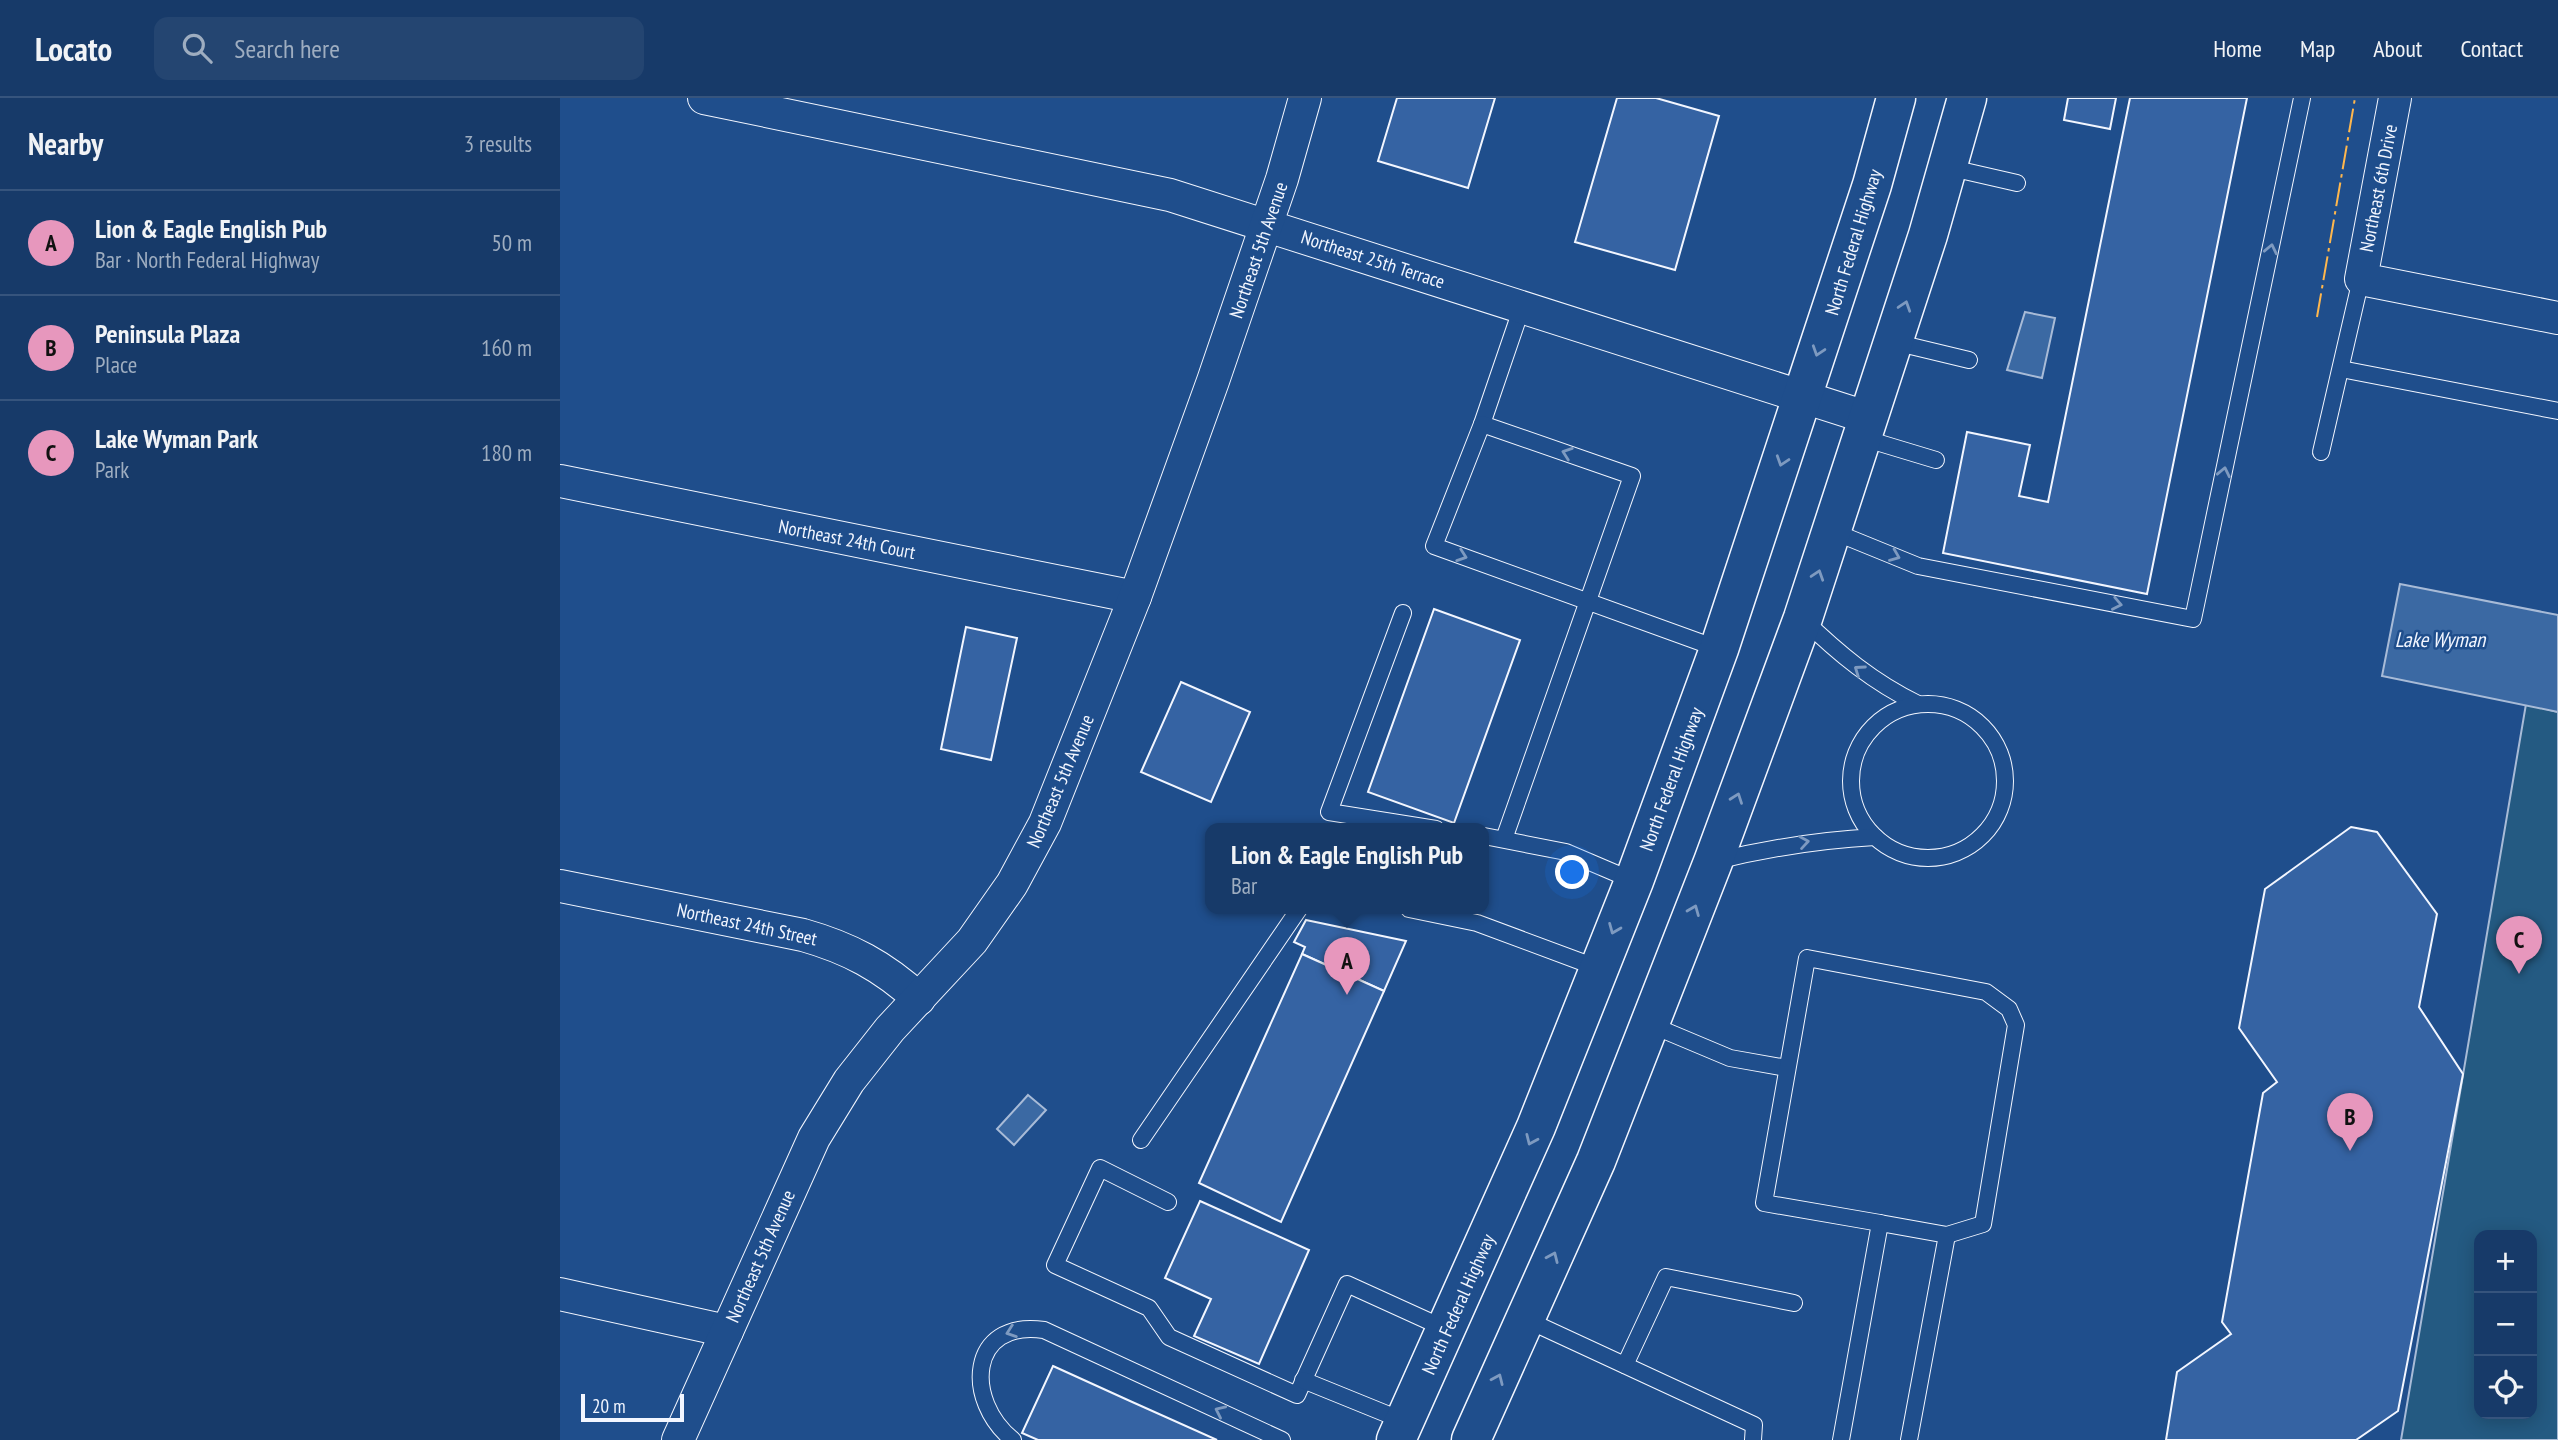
<!DOCTYPE html>
<meta charset="utf-8">
<style>
:root{--surface:#173a69;--page:#244571;--text:#f1f3f6;--muted:#9eadc0;--line:#36547d;--accent:#e797bd}
body{margin:0;font-family:"PT Sans Narrow",sans-serif;background:var(--page);color:var(--text)}
.controls{position:absolute;right:21px;bottom:21px;display:grid;overflow:hidden;border-radius:14px;box-shadow:0 4px 18px #0003}
.controls button{width:63px;height:63px;display:grid;place-items:center;padding:0;border:0;border-bottom:2px solid var(--line);background:var(--surface);color:var(--text);font:35px sans-serif}
.scale{position:absolute;left:21px;bottom:18px;width:103px;box-sizing:border-box;padding-left:7px;border:4px solid #f2f6ff;border-top:0;font-size:19px;line-height:24px;white-space:nowrap;color:#f2f6ff;-webkit-text-stroke:5px #1f4e8c;paint-order:stroke}
.you{position:absolute;left:1013px;top:775px;width:24px;height:24px;margin:-18px;border:5px solid #fff;border-radius:50%;background:#1a73e8;box-shadow:0 0 0 10px #1a73e833}
.badge{display:grid;place-items:center;width:46px;height:46px;border-radius:50%;background:var(--accent);color:#111;font-size:23px;font-weight:700}
.pin{position:absolute;translate:-50% -58px;filter:drop-shadow(0 2px 4px #0008)}
.pin::after{content:'';position:absolute;top:37px;width:24px;height:21px;background:inherit;clip-path:polygon(0 0,100% 0,50% 100%)}
.popup{position:absolute;left:645px;top:725px;width:284px;height:91px;box-sizing:border-box;display:grid;place-content:center;border-radius:14px;background:var(--surface);filter:drop-shadow(0 2px 5px #0005);font-size:23px;white-space:nowrap;color:var(--muted)}
.popup b{font-size:26px;color:var(--text)}
.popup::after{content:'';position:absolute;left:50%;top:100%;margin-left:-14px;border:14px solid transparent;border-top-color:var(--surface)}
.list{margin:0;padding:0;list-style:none}
h2{display:flex;justify-content:space-between;align-items:center;height:91px;margin:0;padding:0 28px;font-size:30px}
h2 small{font-size:23px;font-weight:400;color:var(--muted)}
.list li{display:grid;grid-template-columns:46px 1fr auto;gap:21px;align-items:center;box-sizing:border-box;height:105px;padding:0 28px;border-top:2px solid var(--line)}
.list b{display:block;font-size:26px;white-space:nowrap}
.list p{margin:0;font-size:23px;white-space:nowrap;color:var(--muted)}
.list em{font-size:23px;font-style:normal;color:var(--muted)}
.icon{flex:none;width:38px;height:38px;fill:none;stroke:currentColor;stroke-width:2;stroke-linecap:round;stroke-linejoin:round}
.map{position:relative;flex:none;width:1998px;height:1342px;overflow:hidden}
header{display:flex;align-items:center;gap:42px;box-sizing:border-box;height:98px;padding:0 35px;background:var(--surface);border-bottom:2px solid var(--line)}
header strong{font-size:33px}
nav{display:flex;gap:38px;margin-inline-start:auto;font-size:24px}
.search{width:490px;height:63px;background:var(--page);display:flex;align-items:center;gap:18px;box-sizing:border-box;padding:0 24px;border-radius:14px;color:var(--muted);font-size:26px}
main{display:flex}
aside{flex:1;background:var(--surface)}
.map>svg:first-child{display:block}
</style>
<header>
<strong>Locato</strong>
<div class="search"><svg class="icon" aria-label="search" viewBox="0 0 24 24"><circle cx="10" cy="10" r="6"/><path d="M15 15l6 6"/></svg>Search here</div>
<nav><a>Home</a><a>Map</a><a>About</a><a>Contact</a></nav>
</header>
<main>
<aside>
<h2>Nearby<small>3 results</small></h2>
<ul class="list">
<li><span class="badge">A</span><div><b>Lion &amp; Eagle English Pub</b><p>Bar · North Federal Highway</p></div><em>50 m</em></li>
<li><span class="badge">B</span><div><b>Peninsula Plaza</b><p>Place</p></div><em>160 m</em></li>
<li><span class="badge">C</span><div><b>Lake Wyman Park</b><p>Park</p></div><em>180 m</em></li>
</ul>
</aside>
<div class="map">
<svg width="1998" height="1342" viewBox="0 0 1998 1342">
<rect width="100%" height="100%" fill="#1f4e8c"/>
<path fill="#245a82" stroke="#a8bbd7" stroke-width="2" fill-rule="evenodd" d="M1966 606 1998 614V1342H1841ZM1919 1137H1972V1316H1919Z"/>
<g fill="#3b69a3" stroke="#a8bbd7" stroke-width="2">
<path d="M1465 214 1495 220 1482 280 1447 272Z"/>
<path d="M1840 486 1998 517V614L1822 578Z"/>
<path d="M468 997 486 1012 454 1047 437 1031Z"/>
</g>
<g fill="#3563a3" stroke="#f2f6ff" stroke-width="2">
<path d="M837 0H935L908 90 818 63Z"/>
<path d="M1057 0H1096L1159 18 1115 172 1015 144Z"/>
<path d="M1508 0H1556L1550 31 1504 22Z"/>
<path d="M1570 0H1687L1587 496 1383 455 1407 334 1470 347 1459 398 1488 404Z"/>
<path d="M874 511 960 542 894 725 808 694Z"/>
<path d="M406 529 457 540 431 662 381 651Z"/>
<path d="M621 584 690 614 651 704 581 674Z"/>
<path d="M1791 729 1817 734 1877 816 1859 909 1903 976 1838 1313 1796 1342H1606L1617 1274 1671 1236 1662 1224 1703 995 1717 984 1679 930 1705 791Z"/>
<path d="M746 822 846 843 824 893 742 856 745 849 734 844Z"/>
<path d="M742 856 824 893 721 1124 639 1085Z"/>
<path d="M640 1103 749 1152 699 1266 634 1238 651 1201 605 1180Z"/>
<path d="M493 1268 570 1303 657 1342H478L462 1335Z"/>
</g>
<g fill="none" stroke-linecap="round" stroke-linejoin="round">
<g stroke="#f2f6ff" stroke-width="18">
<g id="lane">
<path d="M1387 69 1457 85"/>
<path d="M1334 244 1409 262"/>
<path d="M1781 271 1998 313"/>
<path d="M922 326 962 209"/>
<path d="M1303 340 1376 362"/>
<path d="M1761 354 1801 181"/>
<path d="M1272 433 1358 468 1633 521 1742 0"/>
<path d="M843 515 769 714 876 731"/>
<path d="M1243 521C1279 556 1313 584 1358 606"/>
<circle cx="1368" cy="683" r="77"/>
<path d="M924 738 1006 754 1074 783"/>
<path d="M944 741 1072 378 922 326 874 448 1159 551"/>
<path d="M1156 763C1209 750 1260 742 1315 739"/>
<path d="M849 811 917 825 1038 870"/>
<path d="M1089 926 1170 960 1227 970"/>
<path d="M581 1042 739 811"/>
<path d="M608 1104 540 1070 495 1167 589 1210 609 1239 737 1297 787 1186 886 1231"/>
<path d="M1320 1125 1204 1105 1247 860 1426 894 1449 911 1456 927 1423 1126 1387 1137"/>
<path d="M965 1221 1194 1327 1193 1342"/>
<path d="M1065 1267 1106 1179 1234 1205"/>
<path d="M743 1282 844 1323"/>
<path d="M453 1342C404 1303 408 1221 484 1232L722 1342"/>
<path d="M1281 1342 1320 1125 1387 1137 1349 1342"/>
</g>
</g>
<g stroke="#f2f6ff" stroke-width="34">
<g id="street">
<path d="M144 0 610 97 1309 320"/>
<path d="M1835 0 1801 181 1998 220"/>
<path d="M0 383 575 499"/>
<path d="M0 788 243 837C289 850 323 868 359 901"/>
<path d="M0 1196 167 1233"/>
<path d="M118 1342 254 1040 289 983 330 931 412 843 452 786 485 725 575 499 653 283 722 81 745 0"/>
</g>
</g>
<g stroke="#f2f6ff" stroke-width="41">
<g id="primary">
<path d="M836 1342 976 1029 1074 783 1159 551 1312 87 1336 0"/>
<path d="M911 1342 1036 1063 1153 764 1243 520 1368 137 1407 0"/>
</g>
</g>
<use href="#lane" stroke="#1f4e8c" stroke-width="16"/>
<use href="#street" stroke="#1f4e8c" stroke-width="32"/>
<use href="#primary" stroke="#1f4e8c" stroke-width="38"/>
<path stroke="#ffb74d" stroke-width="2" stroke-dasharray="24 5 3.5 5" stroke-linecap="butt" d="M1757 219 1795 0"/>
</g>
<defs><path id="oneway-chevron" d="M-2-3.5L2.5 0L-2 3.5" fill="none" stroke-width="1.6" stroke-linecap="round" stroke-linejoin="round" transform="scale(1.75)"/></defs>
<g stroke="#7e9ac0">
<use href="#oneway-chevron" transform="translate(1711 151) rotate(-78)"/>
<use href="#oneway-chevron" transform="translate(1345 208) rotate(-72)"/>
<use href="#oneway-chevron" transform="translate(1258 253) rotate(108)"/>
<use href="#oneway-chevron" transform="translate(1007 355) rotate(-161)"/>
<use href="#oneway-chevron" transform="translate(1222 363) rotate(108)"/>
<use href="#oneway-chevron" transform="translate(1664 374) rotate(-78)"/>
<use href="#oneway-chevron" transform="translate(902 458) rotate(19)"/>
<use href="#oneway-chevron" transform="translate(1335 458) rotate(22)"/>
<use href="#oneway-chevron" transform="translate(1258 477) rotate(-72)"/>
<use href="#oneway-chevron" transform="translate(1557 506) rotate(11)"/>
<use href="#oneway-chevron" transform="translate(1299 572) rotate(-145)"/>
<use href="#oneway-chevron" transform="translate(1177 700) rotate(-70)"/>
<use href="#oneway-chevron" transform="translate(1244 744) rotate(-9)"/>
<use href="#oneway-chevron" transform="translate(1134 812) rotate(-68)"/>
<use href="#oneway-chevron" transform="translate(1054 831) rotate(112)"/>
<use href="#oneway-chevron" transform="translate(971 1042) rotate(114)"/>
<use href="#oneway-chevron" transform="translate(993 1159) rotate(-66)"/>
<use href="#oneway-chevron" transform="translate(451 1234) rotate(161)"/>
<use href="#oneway-chevron" transform="translate(938 1281) rotate(-66)"/>
<use href="#oneway-chevron" transform="translate(660 1313) rotate(-155)"/>
</g>
<g text-anchor="middle" stroke-width="5" stroke-linejoin="round" paint-order="stroke">
<g font-size="19" fill="#f2f6ff" stroke="#1f4e8c">
<text transform="translate(1818 90) rotate(-79)" y="7">Northeast 6th Drive</text>
<text transform="translate(1293 144) rotate(-73)" y="7">North Federal Highway</text>
<text transform="translate(698 152) rotate(-71)" y="7">Northeast 5th Avenue</text>
<text transform="translate(813 161) rotate(18)" y="7">Northeast 25th Terrace</text>
<text transform="translate(287 441) rotate(11)" y="7">Northeast 24th Court</text>
<text transform="translate(1111 681) rotate(-70)" y="7">North Federal Highway</text>
<text transform="translate(500 683) rotate(-67)" y="7">Northeast 5th Avenue</text>
<text transform="translate(187 826) rotate(12)" y="7">Northeast 24th Street</text>
<text transform="translate(200 1158) rotate(-66)" y="7">Northeast 5th Avenue</text>
<text transform="translate(898 1206) rotate(-66)" y="7">North Federal Highway</text>
</g>
<g font-size="21" font-style="italic" fill="#f2f6ff" stroke="#1f4e8c">
<text x="1880" y="549">Lake Wyman</text>
</g>
</g>
</svg>
<div class="controls">
<button>+</button>
<button>−</button>
<button><svg class="icon" aria-label="locate" viewBox="0 0 24 24"><circle cx="12" cy="12" r="6"/><path d="M12 2v4M12 18v4M2 12h4M18 12h4"/></svg></button>
</div>
<div class="scale">20 m</div>
<div class="you"></div>
<div class="pin badge" style="left:787px;top:897px">A</div>
<div class="popup"><b>Lion &amp; Eagle English Pub</b>Bar</div>
<div class="pin badge" style="left:1790px;top:1053px">B</div>
<div class="pin badge" style="left:1959px;top:876px">C</div>
</div>
</main>
